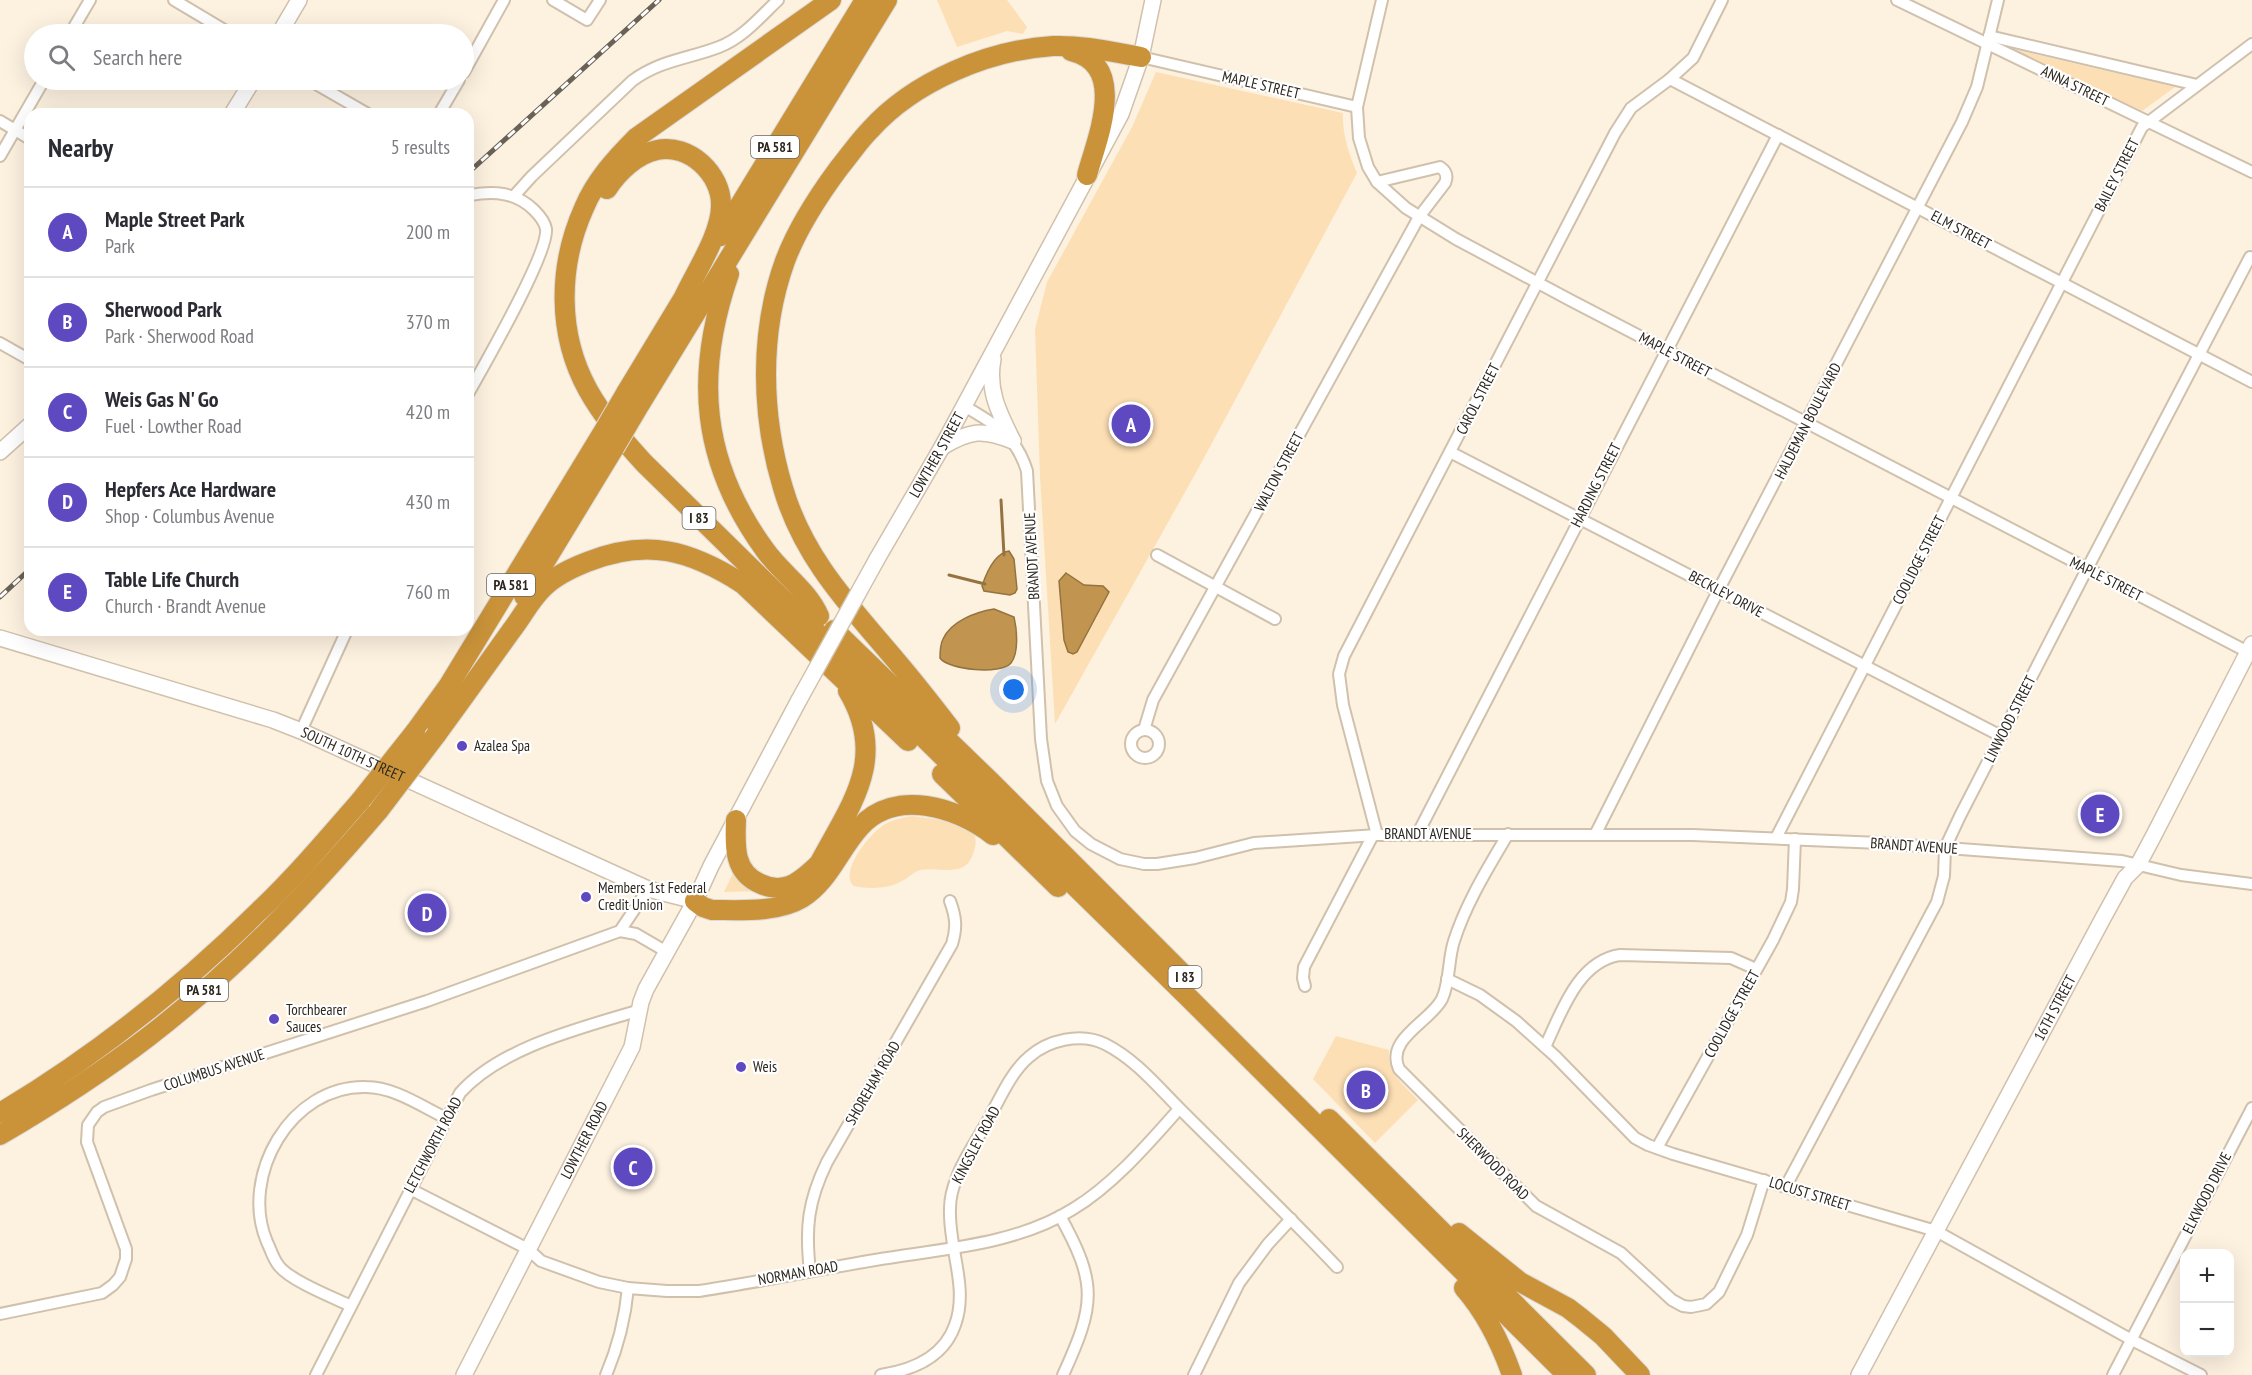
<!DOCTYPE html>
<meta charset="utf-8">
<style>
:root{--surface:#fff;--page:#f7f7f7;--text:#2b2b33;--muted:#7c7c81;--line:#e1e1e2;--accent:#5f49c1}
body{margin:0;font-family:"PT Sans Narrow",sans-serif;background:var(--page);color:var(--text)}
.controls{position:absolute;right:18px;bottom:18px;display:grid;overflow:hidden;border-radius:12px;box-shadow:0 6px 24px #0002}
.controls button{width:54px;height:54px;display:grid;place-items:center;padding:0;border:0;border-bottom:2px solid var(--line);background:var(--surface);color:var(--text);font:30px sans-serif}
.you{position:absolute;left:1014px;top:690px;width:21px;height:21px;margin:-15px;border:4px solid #fff;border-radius:50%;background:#1a73e8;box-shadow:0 0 0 9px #1a73e833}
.badge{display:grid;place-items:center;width:39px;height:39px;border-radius:50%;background:var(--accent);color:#fff;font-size:20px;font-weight:700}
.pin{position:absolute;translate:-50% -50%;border:3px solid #fff;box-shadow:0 2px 6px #0006}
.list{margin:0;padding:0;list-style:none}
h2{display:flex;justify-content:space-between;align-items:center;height:78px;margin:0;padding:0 24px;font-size:26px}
h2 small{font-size:20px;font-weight:400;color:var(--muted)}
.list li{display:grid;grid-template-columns:39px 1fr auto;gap:18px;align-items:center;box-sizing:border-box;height:90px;padding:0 24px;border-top:2px solid var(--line)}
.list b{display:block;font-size:22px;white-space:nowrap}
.list p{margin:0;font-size:20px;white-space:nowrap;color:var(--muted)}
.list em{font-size:20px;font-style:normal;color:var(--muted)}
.icon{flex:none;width:33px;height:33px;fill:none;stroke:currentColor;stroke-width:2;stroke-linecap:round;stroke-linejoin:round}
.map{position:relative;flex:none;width:2252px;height:1375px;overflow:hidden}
.search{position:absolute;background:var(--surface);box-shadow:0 6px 24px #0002;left:24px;top:24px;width:450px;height:66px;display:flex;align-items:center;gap:15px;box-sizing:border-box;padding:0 21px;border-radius:33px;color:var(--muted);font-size:22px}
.panel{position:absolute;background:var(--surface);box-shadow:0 6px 24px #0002;left:24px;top:108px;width:450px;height:528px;border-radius:18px}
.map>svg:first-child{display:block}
</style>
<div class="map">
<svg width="2252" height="1375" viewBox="0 0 2252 1375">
<rect width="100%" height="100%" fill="#fdf1e0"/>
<g fill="#fddfb5">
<path d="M937 0H1007L1027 27 1023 34 1007 31 957 47Z"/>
<path d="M2008 48 2175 87 2142 111Z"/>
<path d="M1156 72 1343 113C1342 134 1349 154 1357 173L1198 469 1055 724 1040 476 1035 329 1047 282 1132 127Z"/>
<path d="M912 816 948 821 973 832C977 840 976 846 973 854 965 879 939 866 920 870 913 872 907 879 900 882 888 889 867 889 854 886 839 873 868 836 881 827 890 820 901 818 912 816Z"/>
<path d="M735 869 757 891 724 892Z"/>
<path d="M1336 1036 1389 1050C1387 1073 1403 1084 1418 1100L1375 1143 1313 1079Z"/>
</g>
<g fill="#c1944f" stroke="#947340" stroke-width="1.5">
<path d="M1009 551 1014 559 1017 589 1015 593 1010 595 984 591 982 586C986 574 995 553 1009 551Z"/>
<path d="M1066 573 1084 585 1103 586 1109 592 1077 652 1073 654 1068 652 1064 640 1059 581Z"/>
<path d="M994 609 1014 617C1017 629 1019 653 1011 663 1001 675 948 670 940 658 940 652 940 645 943 639 951 621 976 612 994 609Z"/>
</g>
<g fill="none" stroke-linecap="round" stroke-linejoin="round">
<g stroke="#947340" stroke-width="3">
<path d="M1001 500 1004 555"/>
<path d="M949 575 985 584"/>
</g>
<g stroke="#d0c1ac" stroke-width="14">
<g id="street">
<path d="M174 0 231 34"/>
<path d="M553 0 587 20 600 0"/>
<path d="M1382 0 1357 107 1359 138 1368 167 1377 182 1406 208 1456 239 1570 300 2248 652"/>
<path d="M1897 0 2252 172"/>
<path d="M70 34 90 0"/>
<path d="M1989 36 2197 85"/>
<path d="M1141 57 1357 107"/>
<path d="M464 72 504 0"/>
<path d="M1670 79 2252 382"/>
<path d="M309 80 368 114"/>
<path d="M439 114 459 80"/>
<path d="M0 121 30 139"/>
<path d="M0 156 44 80"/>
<path d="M468 193 470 195C494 191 516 192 534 210 539 215 545 222 546 229 549 253 483 367 468 394"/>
<path d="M514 196 532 176 632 81C660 60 688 59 719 47 743 38 760 17 778 0"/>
<path d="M0 343 30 360"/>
<path d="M964 406C995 424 1016 435 1027 471L1041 739 1047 781 1057 806 1075 831 1091 844 1120 859 1144 864H1157L1195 858 1254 843 1377 835H1693L1880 843 2122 861 2181 875 2252 884"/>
<path d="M1450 452 2001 736"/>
<path d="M1157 555 1275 619"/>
<circle cx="1145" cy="744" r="14"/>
<path d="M1144 730 1153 700 1419 217 1445 183C1448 176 1446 171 1440 167L1377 182"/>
<path d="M301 731 347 630"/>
<path d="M1596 833 1718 591 1962 122 1977 87 1998 0"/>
<path d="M1508 834C1488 868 1466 903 1454 941 1448 959 1450 982 1442 999 1430 1022 1385 1039 1399 1069L1536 1206 1621 1253 1672 1300 1683 1306 1691 1307 1706 1304 1719 1292 1747 1235 1764 1180"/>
<path d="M1377 835 1343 705 1339 674 1344 656 1615 133 1631 108 1670 79 1693 58 1722 0"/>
<path d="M1417 835 1778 135"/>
<path d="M1776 838 2142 127 2252 44"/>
<path d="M620 931 636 934 667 952"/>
<path d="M1447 979 1480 995 1516 1021 1555 1056 1635 1138 1648 1145 1673 1154 1936 1231 2132 1340 2201 1375"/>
<path d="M1305 986 1303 978 1304 967 1373 835"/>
<path d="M1545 1047C1561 1013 1578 961 1620 955L1731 958 1756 969"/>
<path d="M1657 1148 1773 940 1791 902 1793 889 1795 839"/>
<path d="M1786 1186 1937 902 1944 876 1945 848 1960 816 2087 569 2250 257"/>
<path d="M410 1189 528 1249 541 1261 599 1282 628 1288 667 1291H699C758 1282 816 1270 875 1260 940 1249 1016 1245 1073 1209 1113 1185 1149 1143 1179 1109"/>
<path d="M1060 1216C1098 1284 1095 1305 1063 1375"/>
<path d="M810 1271C805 1228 808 1201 827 1162L952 944C957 928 956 917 950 901"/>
<path d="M351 1306C332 1297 291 1281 279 1266 273 1259 271 1250 267 1242 239 1176 291 1085 366 1087 394 1087 421 1106 446 1118"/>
<path d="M0 1314 102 1293 113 1285 120 1277 126 1259V1249L87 1142 88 1125 97 1112 104 1107 151 1090 427 1001 620 931 648 889"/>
<path d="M316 1375 460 1093C501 1047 581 1028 640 1010"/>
<path d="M606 1375C618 1347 625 1319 628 1288"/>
<path d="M881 1375C913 1370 944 1357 955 1325 969 1287 948 1248 950 1208 950 1198 953 1187 957 1177 964 1158 977 1140 987 1122 999 1101 1010 1073 1029 1057 1048 1040 1081 1032 1105 1044 1135 1059 1157 1086 1180 1109 1232 1161 1286 1213 1337 1267"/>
<path d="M1194 1375 1239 1283 1268 1244 1291 1219"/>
<path d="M2113 1375 2252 1108"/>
</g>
</g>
<g stroke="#d0c1ac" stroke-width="18">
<g id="secondary">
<path d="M279 34 299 0"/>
<path d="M232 114 253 80"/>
<path d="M993 359C987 390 999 413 1013 441"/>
<path d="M942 447C971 430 982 429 1013 441"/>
<path d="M0 452 30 425"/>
<path id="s1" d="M877 559 942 447 1121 114 1141 57 1153 0"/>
<path id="s2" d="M0 638 273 720 301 731 648 889 695 901"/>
<path id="s3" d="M464 1375 632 1047 641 1002 646 989 695 901 711 866 799 700"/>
<path id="s4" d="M1859 1375 2102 920 2125 878 2138 865 2154 835 2252 644"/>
</g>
</g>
<g stroke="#dddcdb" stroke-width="22">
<g id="highway">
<path d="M831 0 636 138C616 158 595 181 584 208 558 266 557 334 588 390 603 417 623 440 644 463L1189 998 1567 1375"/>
<path d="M1071 51C1129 65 1097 138 1087 175"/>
<path d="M607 189C618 172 637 154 657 150 689 143 722 174 721 206 721 233 697 270 685 295"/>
<path d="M721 236 865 0"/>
<path d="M729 274C694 375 701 462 765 550 781 573 808 590 819 616"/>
<path d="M626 393 692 284"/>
<path d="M640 404 887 0"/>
<path d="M524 596 614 448"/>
<path d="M834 630 990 781 1185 976"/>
<path d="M950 728C933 706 916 684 898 663 852 608 804 560 783 488 761 415 759 333 785 261 797 229 819 195 839 168 849 156 859 141 870 130 914 81 989 50 1053 46 1083 45 1112 52 1141 57"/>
<path d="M415 732 449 685 602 434"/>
<path d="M436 735C461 701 486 666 511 631 522 617 531 599 544 587 556 575 572 568 587 562 647 538 690 550 743 584L908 741"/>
<path d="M942 774 1058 887"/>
<path d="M736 820C735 845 733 873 761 884 769 888 780 889 789 886 801 882 810 872 819 864"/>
<path d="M818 866C850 805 889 760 848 691"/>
<path d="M695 901 703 907 712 910C740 910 777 913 802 898 829 881 839 850 860 827 895 788 957 807 993 835"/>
<path d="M0 1113C94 1057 181 988 259 911 295 877 328 838 361 800"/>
<path d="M1329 1119 1586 1375"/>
<path d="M0 1135C51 1105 101 1073 148 1037 234 971 309 892 379 810"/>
<path d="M1459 1233 1520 1282 1568 1308 1581 1318 1603 1336 1640 1375"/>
<path d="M1464 1288C1486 1313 1501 1344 1512 1375"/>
</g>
</g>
<use href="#street" stroke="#fff" stroke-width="10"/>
<use href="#secondary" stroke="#fff" stroke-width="15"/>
<use href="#highway" stroke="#ca933a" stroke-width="20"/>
<g stroke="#6a6257" stroke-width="5">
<g id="rail">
<path d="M468 173 659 0"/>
<path d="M0 597 30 569"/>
</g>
</g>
<use href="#rail" stroke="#fff" stroke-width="3" stroke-dasharray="9" stroke-linecap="butt"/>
<g stroke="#d0c1ac" stroke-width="18" stroke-linecap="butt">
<path id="secondary-bridge" d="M799 700 877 559"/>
</g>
<g stroke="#dddcdb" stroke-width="22" stroke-linecap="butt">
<g id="highway-bridge">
<path d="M602 434 626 393"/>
<path d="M614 448 640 404"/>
<path d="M361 800 415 732"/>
<path d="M379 810 436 735"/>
</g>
</g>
<use href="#secondary-bridge" stroke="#fff" stroke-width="15"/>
<use href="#highway-bridge" stroke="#ca933a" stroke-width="20"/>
</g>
<g fill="#5f49c1" stroke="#fff" stroke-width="2">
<circle cx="462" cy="746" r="6"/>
<circle cx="586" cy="897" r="6"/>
<circle cx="274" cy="1019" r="6"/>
<circle cx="741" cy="1067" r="6"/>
</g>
<g text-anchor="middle" stroke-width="4.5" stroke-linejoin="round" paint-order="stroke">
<g fill="#fff" stroke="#6b6762" stroke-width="1.5">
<rect x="751" y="136" width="48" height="22" rx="4.5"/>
<rect x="682.5" y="507" width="33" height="22" rx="4.5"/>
<rect x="487" y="574" width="48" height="22" rx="4.5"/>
<rect x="1168.5" y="966" width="33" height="22" rx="4.5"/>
<rect x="180" y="979" width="48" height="22" rx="4.5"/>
</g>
<g font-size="14" font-weight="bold" fill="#2c261e">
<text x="775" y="152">PA 581</text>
<text x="699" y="523">I 83</text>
<text x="511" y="590">PA 581</text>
<text x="1185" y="982">I 83</text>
<text x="204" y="995">PA 581</text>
</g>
<g font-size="15" fill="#2c261e" stroke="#fff">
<text transform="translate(1261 85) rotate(13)" y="5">MAPLE STREET</text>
<text transform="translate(2075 86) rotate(26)" y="5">ANNA STREET</text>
<text transform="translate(2117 175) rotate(-63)" y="5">BAILEY STREET</text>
<text transform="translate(1961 230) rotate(28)" y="5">ELM STREET</text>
<text transform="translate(1675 355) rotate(28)" y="5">MAPLE STREET</text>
<text transform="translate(1478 399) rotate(-63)" y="5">CAROL STREET</text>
<text transform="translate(1808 421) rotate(-63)" y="5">HALDEMAN BOULEVARD</text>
<text dy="5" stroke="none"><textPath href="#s1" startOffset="120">LOWTHER STREET</textPath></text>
<text transform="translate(1279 472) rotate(-62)" y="5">WALTON STREET</text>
<text transform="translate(1596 485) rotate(-63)" y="5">HARDING STREET</text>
<text transform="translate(1032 556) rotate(-93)" y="5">BRANDT AVENUE</text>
<text transform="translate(1919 560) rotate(-63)" y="5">COOLIDGE STREET</text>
<text transform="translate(2106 579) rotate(27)" y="5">MAPLE STREET</text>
<text transform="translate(1726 594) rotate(28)" y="5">BECKLEY DRIVE</text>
<text transform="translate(2010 719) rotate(-63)" y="5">LINWOOD STREET</text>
<text dy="5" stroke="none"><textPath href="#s2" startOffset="372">SOUTH 10TH STREET</textPath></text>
<text x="1428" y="839">BRANDT AVENUE</text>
<text transform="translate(1914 846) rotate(4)" y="5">BRANDT AVENUE</text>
<text dy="5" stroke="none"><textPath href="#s4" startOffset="416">16TH STREET</textPath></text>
<text transform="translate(1732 1014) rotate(-61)" y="5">COOLIDGE STREET</text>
<text transform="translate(214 1070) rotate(-18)" y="5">COLUMBUS AVENUE</text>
<text transform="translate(873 1083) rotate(-60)" y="5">SHOREHAM ROAD</text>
<text dy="5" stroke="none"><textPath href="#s3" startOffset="264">LOWTHER ROAD</textPath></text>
<text transform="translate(433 1145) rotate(-62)" y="5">LETCHWORTH ROAD</text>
<text transform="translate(976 1145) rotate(-62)" y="5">KINGSLEY ROAD</text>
<text transform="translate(1493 1164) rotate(45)" y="5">SHERWOOD ROAD</text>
<text transform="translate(2207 1193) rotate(-63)" y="5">ELKWOOD DRIVE</text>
<text transform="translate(1810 1194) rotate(17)" y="5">LOCUST STREET</text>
<text transform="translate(798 1273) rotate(-10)" y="5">NORMAN ROAD</text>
</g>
<g font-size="15" fill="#2c261e" stroke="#fff" text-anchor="start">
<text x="474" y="751">Azalea Spa</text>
<text x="598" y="893">Members 1st Federal<tspan x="598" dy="17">Credit Union</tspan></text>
<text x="286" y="1015">Torchbearer<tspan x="286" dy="17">Sauces</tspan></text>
<text x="753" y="1072">Weis</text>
</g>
</g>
</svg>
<div class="controls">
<button>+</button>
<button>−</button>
</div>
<div class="you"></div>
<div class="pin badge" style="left:1131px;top:424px">A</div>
<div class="pin badge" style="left:1366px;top:1090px">B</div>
<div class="pin badge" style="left:633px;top:1167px">C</div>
<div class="pin badge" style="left:427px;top:913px">D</div>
<div class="pin badge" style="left:2100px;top:814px">E</div>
<div class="search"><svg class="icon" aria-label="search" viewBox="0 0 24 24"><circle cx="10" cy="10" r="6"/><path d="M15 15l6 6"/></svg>Search here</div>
<section class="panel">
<h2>Nearby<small>5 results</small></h2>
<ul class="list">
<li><span class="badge">A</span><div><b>Maple Street Park</b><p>Park</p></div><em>200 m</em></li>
<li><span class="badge">B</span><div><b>Sherwood Park</b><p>Park · Sherwood Road</p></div><em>370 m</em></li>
<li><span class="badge">C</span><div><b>Weis Gas N' Go</b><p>Fuel · Lowther Road</p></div><em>420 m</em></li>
<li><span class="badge">D</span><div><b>Hepfers Ace Hardware</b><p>Shop · Columbus Avenue</p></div><em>430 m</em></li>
<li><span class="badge">E</span><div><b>Table Life Church</b><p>Church · Brandt Avenue</p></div><em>760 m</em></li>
</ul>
</section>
</div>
